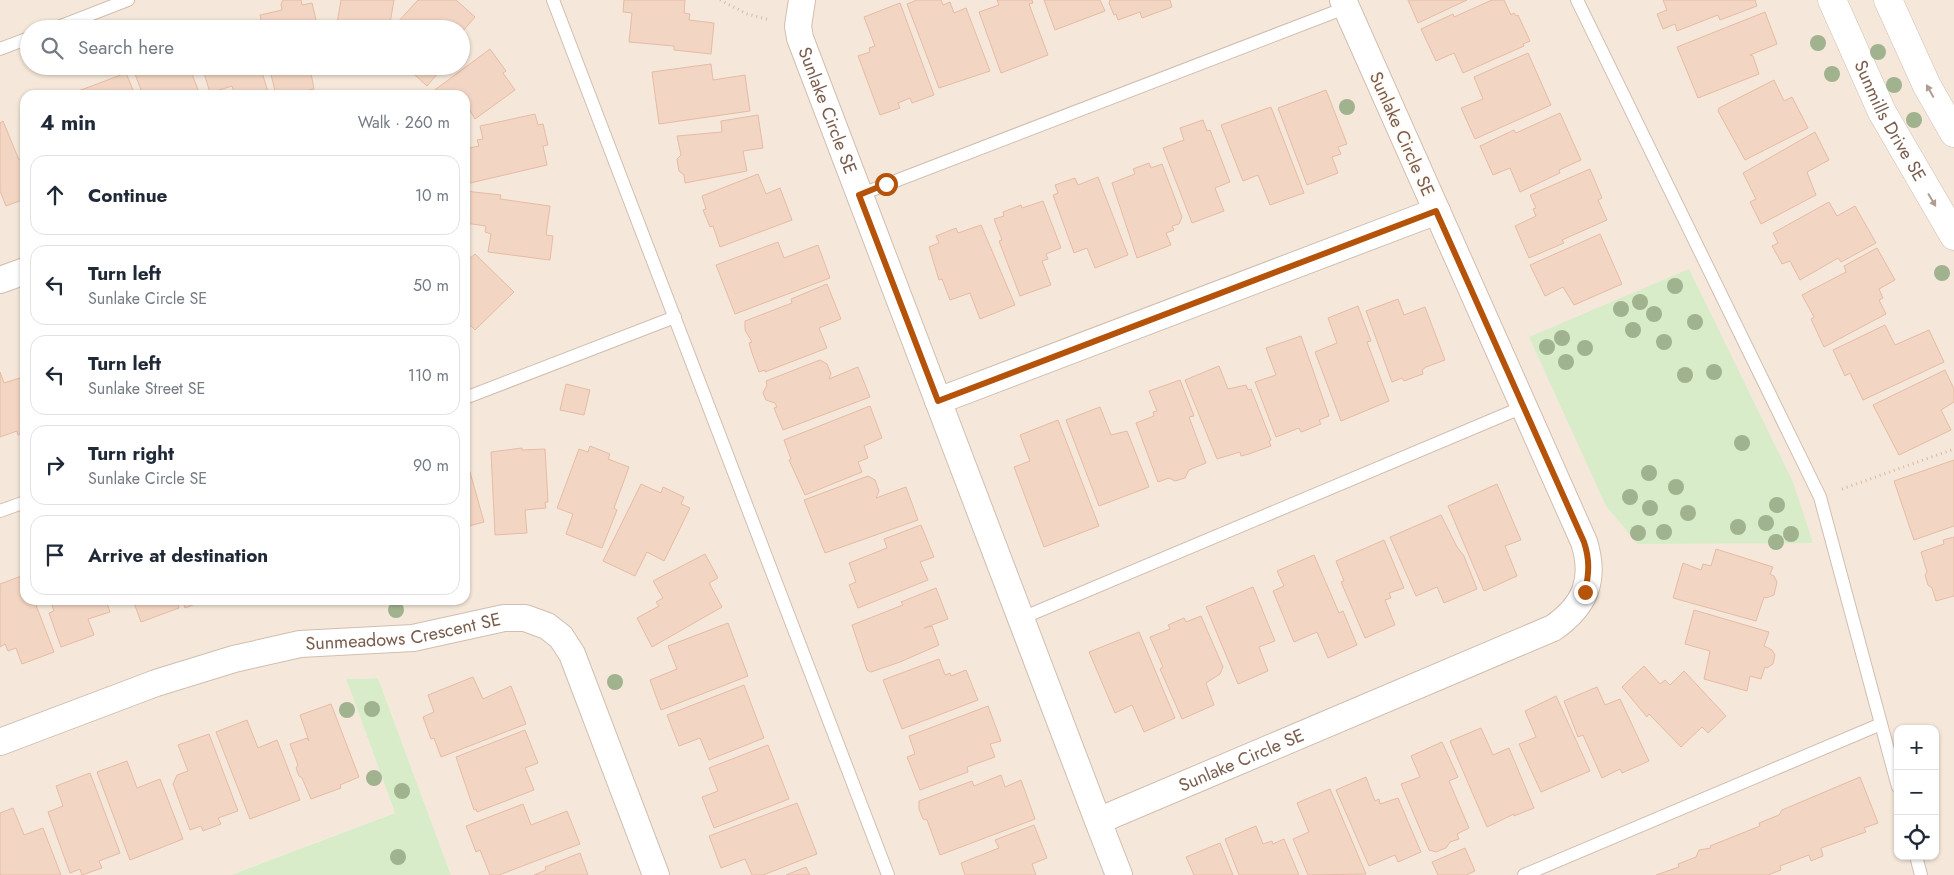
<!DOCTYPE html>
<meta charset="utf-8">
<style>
:root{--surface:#fff;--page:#f2f2f3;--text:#1f2937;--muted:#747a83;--line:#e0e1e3}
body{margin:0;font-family:Jost,sans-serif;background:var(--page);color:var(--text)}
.controls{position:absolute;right:15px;bottom:15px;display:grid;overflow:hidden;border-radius:10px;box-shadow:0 1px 4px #0004}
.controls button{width:45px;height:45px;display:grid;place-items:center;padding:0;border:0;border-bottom:1px solid var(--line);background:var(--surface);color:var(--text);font:25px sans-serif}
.stop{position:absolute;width:15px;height:15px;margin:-11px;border:4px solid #b45309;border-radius:50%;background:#fff}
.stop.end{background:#b45309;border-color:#fff;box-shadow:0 1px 5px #0008}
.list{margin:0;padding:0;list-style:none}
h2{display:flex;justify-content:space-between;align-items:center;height:65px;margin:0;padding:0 20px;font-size:21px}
h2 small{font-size:16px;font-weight:400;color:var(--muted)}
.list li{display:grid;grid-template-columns:32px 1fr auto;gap:15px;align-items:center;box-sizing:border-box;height:80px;margin:0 10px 10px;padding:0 10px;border:1px solid var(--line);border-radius:15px}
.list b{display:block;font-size:19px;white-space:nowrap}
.list p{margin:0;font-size:16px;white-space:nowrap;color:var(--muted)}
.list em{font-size:16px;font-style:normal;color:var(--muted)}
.icon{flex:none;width:28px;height:28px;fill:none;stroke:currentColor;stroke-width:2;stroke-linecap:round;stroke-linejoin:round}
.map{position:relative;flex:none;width:1954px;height:875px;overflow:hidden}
.search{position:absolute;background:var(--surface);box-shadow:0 1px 4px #0004;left:20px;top:20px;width:450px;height:55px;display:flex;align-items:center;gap:12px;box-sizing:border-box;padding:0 18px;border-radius:28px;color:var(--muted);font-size:19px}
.panel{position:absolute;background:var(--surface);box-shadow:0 1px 4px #0004;left:20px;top:90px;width:450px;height:515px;border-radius:15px}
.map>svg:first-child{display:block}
</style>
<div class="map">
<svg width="1954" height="875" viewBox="0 0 1954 875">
<rect width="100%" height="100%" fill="#fdf6ec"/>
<path fill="#f5e8da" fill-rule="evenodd" d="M0 0H1954V875H451L378 678 346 679 395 813 231 875H0ZM29 29H461V66H29ZM25 95H465V600H25ZM1898 729H1935V856H1898Z"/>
<g fill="#d8ecc9">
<path d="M1689 269 1793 482 1813 543 1638 544 1606 506 1529 337Z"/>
<path d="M378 678 451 875H231L395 813 346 679Z"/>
</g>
<g fill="#f3d5c3" stroke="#e6bba3">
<path d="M283 0H301L302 5 312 3 318 29H263L260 15 282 10 281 4Z"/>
<path d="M341 0H394L389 29H336Z"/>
<path d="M418 0H456L475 17 461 33V29H405L398 22Z"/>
<path d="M624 0H685L684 13 690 14 689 20 714 23 711 54 674 50V46L629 42 632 13 623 12Z"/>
<path d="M917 0H941L943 5 950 2 954 13 966 8 990 71 939 88 907 4Z"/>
<path d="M997 0H1032L1033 3 1029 4 1048 55 1001 73 979 12 999 5Z"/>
<path d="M1044 0H1100L1105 11 1055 30Z"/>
<path d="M1110 0H1170L1172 7 1142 18 1140 12 1118 20 1116 14 1114 15 1109 3Z"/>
<path d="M1408 0H1467L1418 23Z"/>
<path d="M1492 0H1504L1511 15 1514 13 1516 16 1518 15 1530 41 1523 44 1524 46 1463 73 1454 53 1436 61 1421 29 1453 14 1454 17Z"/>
<path d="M1663 0H1755L1757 6 1720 20 1718 15 1677 31 1675 24 1663 29 1657 14 1667 10Z"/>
<path d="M900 3 934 95 912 103 910 98 898 103 900 108 880 115 858 56 870 52 869 48 875 46 864 17Z"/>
<path d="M1765 12 1777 44 1750 55 1753 56 1759 74 1698 98 1677 47Z"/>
<path d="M490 49 506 71 503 73 515 90 475 119 469 109 465 112V95H428Z"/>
<path d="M1528 53 1551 105 1475 139 1461 108 1483 99 1474 77Z"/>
<path d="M711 64 713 80 745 75 750 111 659 124 652 72Z"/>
<path d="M157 66H189L200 95H143L135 74Z"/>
<path d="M202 66H260L269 95H235L232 86 210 93Z"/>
<path d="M269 66H318L310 68 314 89 288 95H276Z"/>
<path d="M405 66H444L427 86Z"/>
<path d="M126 73 135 95H74L73 93Z"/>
<path d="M1774 80 1784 101 1792 97 1808 128 1745 160 1718 111 1719 108Z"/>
<path d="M1326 90 1347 144 1338 147 1341 154 1332 157 1338 173 1307 185 1278 108Z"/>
<path d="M1271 107 1304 193 1270 205 1258 175 1243 181 1221 125Z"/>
<path d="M1560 113 1581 160 1559 170 1560 173 1520 192 1510 168 1493 175 1480 146 1514 130 1516 133Z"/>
<path d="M535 114 538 125 543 124 548 145 543 146 547 165 466 184 465 149 479 146 477 140 483 139 480 126Z"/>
<path d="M758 115 763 148 743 151 747 171 685 183 684 175 679 171 677 159 681 155 677 136 722 132 721 121Z"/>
<path d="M25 117V133L20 119Z"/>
<path d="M1203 120 1207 131 1210 130 1230 182 1215 188 1224 211 1192 223 1163 148 1184 140 1180 128Z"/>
<path d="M3 121 19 160 22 159 25 167V199L6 206 0 191V123Z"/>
<path d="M1815 132 1829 160 1807 172 1816 195 1761 224 1750 202 1756 199 1743 173Z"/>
<path d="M1149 163 1151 168 1162 164 1182 217 1179 224 1172 226 1174 230 1166 233 1171 245 1137 258 1112 183 1135 174 1133 169Z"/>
<path d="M1590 169 1602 198 1598 200 1607 220 1562 240 1564 243 1529 258 1515 226 1536 216 1533 209 1536 208 1530 195Z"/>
<path d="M758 174 766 194 780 188 792 220 720 247 713 226 710 227 703 210 706 209 702 196Z"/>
<path d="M1098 177 1128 255 1095 268 1087 248 1074 253 1053 195 1058 193 1055 185 1075 178 1078 185Z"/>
<path d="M465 191 501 195 500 199 550 206 546 235 553 236 550 260 488 252 491 234 485 232 486 226 465 223Z"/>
<path d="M1043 201 1061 248 1046 254 1048 259 1042 261 1051 285 1020 296 999 241 1002 240 994 219 1004 216 1003 212 1021 205 1022 208Z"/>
<path d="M1829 202 1837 216 1855 206 1876 243 1841 262 1838 258 1800 280 1790 261 1782 264 1781 262 1772 246 1778 243 1773 233Z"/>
<path d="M981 225 1015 305 980 319 970 293 950 300 942 279 939 280 929 247 939 243 936 236 956 228 958 233Z"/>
<path d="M1600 234 1622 284 1574 305 1563 287 1545 296 1530 265Z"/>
<path d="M778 242 784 258 818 245 830 278 735 314 716 265Z"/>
<path d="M1877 248 1895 280 1879 289 1883 298 1879 300 1886 314 1824 347 1811 319 1814 317 1802 295 1846 272 1844 266Z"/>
<path d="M475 254 514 292 475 330 465 320V259L467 261Z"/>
<path d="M827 284 841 319 819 328 827 348 765 372V370L759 372 752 353 749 343 752 342 745 330V321L792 303 791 299Z"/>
<path d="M1398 299 1404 315 1425 307 1445 360 1426 367 1422 370 1423 374 1404 381 1402 378 1392 382 1366 311Z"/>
<path d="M1358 306 1371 341 1367 342 1389 401 1341 421 1315 352 1337 343 1328 318Z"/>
<path d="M1885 325 1895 345 1929 330 1944 362 1863 400 1850 373 1845 376 1833 350Z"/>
<path d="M1301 336 1329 416 1319 420 1321 424 1304 431 1301 432 1299 428 1276 437 1255 382 1276 375 1266 348Z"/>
<path d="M820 360 827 364 831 374 829 379 858 367 870 397 783 430 774 408 777 407 775 403 766 400 763 393 767 385 766 381Z"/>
<path d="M1219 366 1228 389 1246 385 1248 390 1251 389 1271 440 1269 441 1271 446 1249 454 1241 456 1240 452 1217 459 1185 380Z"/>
<path d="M1945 370 1954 389V402L1941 410 1951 430 1899 455 1873 405Z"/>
<path d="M0 372 4 383 23 377 25 382V432L18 435 17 431 0 437Z"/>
<path d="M1180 380 1194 416 1189 417 1206 463 1189 470 1185 478 1175 481 1169 478 1158 482 1136 423 1154 416 1153 412 1157 411 1149 391Z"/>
<path d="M566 384 590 390 584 415 560 410Z"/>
<path d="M870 406 882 438 864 446 868 458 858 462 862 472 805 495 789 460 791 459 784 440Z"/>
<path d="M1100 407 1111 435 1127 431 1149 487 1099 506 1066 420Z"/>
<path d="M1058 420 1099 526 1044 547 1014 467 1030 461 1020 435Z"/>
<path d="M590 446 610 454 608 459 629 467 614 508 617 510 602 548 566 534 573 514 557 508 579 449 588 452Z"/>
<path d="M522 448V450L545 449 548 502H545L546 508 525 510 527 533 495 535 491 452Z"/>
<path d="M1954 460V526L1914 540 1894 481Z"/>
<path d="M468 465 484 522 465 527V466Z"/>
<path d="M868 476 875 480 879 491 876 498 906 487 918 520 825 553 804 500Z"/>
<path d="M641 484 661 493 663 487 684 497 681 504 690 508 664 561 647 552 635 576 603 561Z"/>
<path d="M1497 484 1521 540 1505 546 1517 576 1484 591 1448 506Z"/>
<path d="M1441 515 1457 547 1464 556 1477 589 1444 603 1437 587 1416 596 1390 537Z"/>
<path d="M921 525 934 557 920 562 928 580 858 608 849 585 856 582 849 563 887 548 884 539Z"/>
<path d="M1954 537V596L1936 601 1932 588 1928 585 1925 575 1927 572 1921 552 1944 544 1943 540Z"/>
<path d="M1384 540 1404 588 1389 593 1391 598 1385 600 1395 625 1365 638 1341 582 1344 581 1336 561Z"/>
<path d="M465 545 469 558 465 559Z"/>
<path d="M1716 549 1773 567 1770 574 1774 576 1777 582 1774 595 1766 598 1764 597 1756 621 1673 598 1683 563 1701 570 1703 564 1711 566Z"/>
<path d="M705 554 718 578 709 583 722 607 652 647 637 618 659 606 656 602 663 598 653 581Z"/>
<path d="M1314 555 1339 613 1343 611 1357 645 1328 658 1317 632 1294 642 1273 591 1284 586 1277 571Z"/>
<path d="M24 575 25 600H34L54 652 22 664 16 648 8 651 5 644 0 647V584Z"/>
<path d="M1253 587 1275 641 1259 647 1268 671 1238 684 1206 607Z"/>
<path d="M936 588 948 619 924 628 932 626 939 645 900 662 871 672 867 670 852 625 903 605 901 602Z"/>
<path d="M50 600H106L110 612 88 619 94 635 61 647 49 613 54 611Z"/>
<path d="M133 600H176L179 608 141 622Z"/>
<path d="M182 600H206L185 608Z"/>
<path d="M1694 610 1769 632 1764 646 1772 650 1775 655 1773 664 1767 668 1765 667 1761 679 1750 676 1747 691 1704 679 1710 651 1685 644Z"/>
<path d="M1201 616 1223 667 1220 674 1206 683 1214 705 1182 719 1160 669 1163 667 1150 637 1170 629 1168 625 1184 618 1186 622Z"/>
<path d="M728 623 748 676 661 710 650 680 677 669 668 646Z"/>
<path d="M1139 632 1175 718 1144 732 1132 705 1115 713 1089 652Z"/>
<path d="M939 659 945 675 950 673 951 676 966 670 978 700 902 729 883 680Z"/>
<path d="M1644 666 1660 684 1665 680 1670 685 1684 671 1726 716 1708 733 1702 727 1681 747 1649 714 1647 717 1622 687Z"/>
<path d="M473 677 483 699 511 686 526 724 441 757 434 738 431 739 423 717 434 712 428 695Z"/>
<path d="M744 685 764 738 709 760 700 738 679 746 667 715Z"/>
<path d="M1597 687 1605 705 1620 699 1649 761 1622 773 1620 769 1602 778 1583 735 1578 737 1564 701Z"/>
<path d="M1556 696 1590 771 1541 792 1519 744 1536 737 1525 711Z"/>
<path d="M331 704 359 777 340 785 341 788 311 799 302 778 299 776 296 768 298 765 290 744 307 738 309 741 300 715Z"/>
<path d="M988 706 1001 741 990 744 995 757 967 767 968 772 920 790 907 757 915 754 909 736Z"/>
<path d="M247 720 258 748 277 740 300 800 250 819 216 732Z"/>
<path d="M1481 728 1493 755 1509 748 1534 808 1514 816V814L1487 827 1450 741Z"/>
<path d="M525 730 538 763 525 768 534 790 477 812 476 809 474 810 456 757Z"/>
<path d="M209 734 238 811 218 818 221 824 203 831 201 826 190 830 173 784 177 775 188 771 178 745Z"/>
<path d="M1442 742 1458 777 1449 781 1469 828 1457 834 1459 839 1450 842 1446 848 1436 852 1429 850 1401 784 1420 777 1411 756Z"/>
<path d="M768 745 789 799 714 828 702 797 718 791 709 768Z"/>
<path d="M127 761 137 788 160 779 183 839 130 860 97 772Z"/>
<path d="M90 773 120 853 99 861 102 868 82 875 80 869 70 873 48 812 63 806 56 786Z"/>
<path d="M1001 775 1005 787 1021 780 1035 819 940 855 927 820 923 819 919 809V801L972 781 974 786Z"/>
<path d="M1366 777 1375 801 1379 799 1380 804 1398 798 1421 852 1398 862 1395 855 1369 866 1336 790Z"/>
<path d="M1860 777 1878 823 1864 828 1866 832 1821 848 1823 856 1811 861 1809 855 1780 866 1781 870 1768 875H1656L1679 867 1678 864 1696 857 1699 850 1711 848 1710 846 1760 826 1759 823 1779 815 1782 810Z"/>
<path d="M1330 789 1366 874 1308 875 1293 839 1309 832 1297 803Z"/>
<path d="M797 803 817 854 763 875H752L745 859 721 868 709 836Z"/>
<path d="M523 804 531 825 567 811 580 844 499 875H490L480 850 476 852 466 826Z"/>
<path d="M13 808 24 835 43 828 61 875H0V813Z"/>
<path d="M1034 825 1047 858 1032 864 1036 875H965L961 863 999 848 995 840Z"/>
<path d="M1256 826 1263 844 1272 841 1273 844 1284 839 1299 875H1239L1225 839Z"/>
<path d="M1220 843 1233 875H1194L1186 857Z"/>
<path d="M1465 848 1475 871 1466 875H1438L1432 862Z"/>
<path d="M580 853 588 875H534L546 870 545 867Z"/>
<path d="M806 867 810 875H786Z"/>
</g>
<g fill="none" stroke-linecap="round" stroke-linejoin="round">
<g stroke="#d1beb0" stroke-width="14">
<g id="service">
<path d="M553 0 888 875"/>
<path d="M1577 0 1820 497 1898 787"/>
<path d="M53 29 128 0"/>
<path d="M0 49 29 38"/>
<path d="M859 195 1345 8"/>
<path d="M465 398 675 317"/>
<path d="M0 511 25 502"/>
<path d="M1022 618 1523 407"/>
<path d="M1916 856 1921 875"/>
<path d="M1524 875 1881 724"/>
</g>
</g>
<g stroke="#d1beb0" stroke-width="28">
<g id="minor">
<path id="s1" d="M802 0 798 26 800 38 1098 821 1553 628C1585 606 1596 580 1584 542L1343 0"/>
<path d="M0 280 25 271"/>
<path d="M938 401 1437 211"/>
<path id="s2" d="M0 742 156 683 234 659 300 644 413 638 504 618H525L547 626 561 637 572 654 656 875"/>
<path d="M1098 821 1119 875"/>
</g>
</g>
<g stroke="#d1beb0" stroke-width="29">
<g id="tertiary">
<path id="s3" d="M1832 0 1882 112 1954 236"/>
<path d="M1888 0 1927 86 1954 133"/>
</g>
</g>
<g stroke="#d9b8a5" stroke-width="3" stroke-dasharray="1 4" stroke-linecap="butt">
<path d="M720 0 747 14 770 20"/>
<path d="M1842 489 1954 449"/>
</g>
<use href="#service" stroke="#fff" stroke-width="12"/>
<use href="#minor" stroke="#fff" stroke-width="26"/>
<use href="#tertiary" stroke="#fff" stroke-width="28"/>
</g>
<g fill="#a0b28e">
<circle cx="1818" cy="43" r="8"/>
<circle cx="1878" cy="52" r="8"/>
<circle cx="1832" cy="74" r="8"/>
<circle cx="1894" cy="85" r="8"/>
<circle cx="1347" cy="107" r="8"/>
<circle cx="1914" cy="120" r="8"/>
<circle cx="1942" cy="273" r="8"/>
<circle cx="1675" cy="286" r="8"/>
<circle cx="1640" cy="302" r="8"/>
<circle cx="1621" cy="309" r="8"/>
<circle cx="1654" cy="314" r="8"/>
<circle cx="1695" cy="322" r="8"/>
<circle cx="1633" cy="330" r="8"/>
<circle cx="1562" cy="338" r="8"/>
<circle cx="1664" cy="342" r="8"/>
<circle cx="1547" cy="347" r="8"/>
<circle cx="1585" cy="348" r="8"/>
<circle cx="1566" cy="362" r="8"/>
<circle cx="1714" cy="372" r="8"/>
<circle cx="1685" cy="375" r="8"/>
<circle cx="1742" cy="443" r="8"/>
<circle cx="1649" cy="473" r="8"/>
<circle cx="1676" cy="487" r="8"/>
<circle cx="1630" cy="497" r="8"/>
<circle cx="1777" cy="505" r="8"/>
<circle cx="1650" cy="508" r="8"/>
<circle cx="1688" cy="513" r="8"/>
<circle cx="1766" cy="523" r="8"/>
<circle cx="1738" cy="527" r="8"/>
<circle cx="1664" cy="532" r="8"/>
<circle cx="1638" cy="533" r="8"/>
<circle cx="1791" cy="534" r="8"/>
<circle cx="1776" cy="542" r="8"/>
<circle cx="396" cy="610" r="8"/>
<circle cx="615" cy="682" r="8"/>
<circle cx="372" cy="709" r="8"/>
<circle cx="347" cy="710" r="8"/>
<circle cx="374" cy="778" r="8"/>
<circle cx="402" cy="791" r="8"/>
<circle cx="398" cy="857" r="8"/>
</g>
<defs><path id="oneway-solid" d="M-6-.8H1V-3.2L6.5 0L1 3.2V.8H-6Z" transform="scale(1.25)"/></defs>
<g fill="#af9d94">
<use href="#oneway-solid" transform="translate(1930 91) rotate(-119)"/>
<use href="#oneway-solid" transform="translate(1932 200) rotate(59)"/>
</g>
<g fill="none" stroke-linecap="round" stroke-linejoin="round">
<path stroke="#b45309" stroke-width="6" d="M886 184 859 195 938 401 1436 211 1584 542C1590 560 1589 574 1585 592"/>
</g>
<g text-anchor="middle" stroke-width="4" stroke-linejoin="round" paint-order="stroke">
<g font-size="18" fill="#7a5c4d" stroke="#fffaf3">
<text dy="6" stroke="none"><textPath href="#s1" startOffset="116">Sunlake Circle SE</textPath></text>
<text dy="6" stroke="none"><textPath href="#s3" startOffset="134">Sunmills Drive SE</textPath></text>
<text transform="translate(1402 134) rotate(66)" y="6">Sunlake Circle SE</text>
<text dy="6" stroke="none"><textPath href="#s2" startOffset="420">Sunmeadows Crescent SE</textPath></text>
<text dy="6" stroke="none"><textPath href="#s1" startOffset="1032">Sunlake Circle SE</textPath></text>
</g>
</g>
</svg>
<div class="controls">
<button>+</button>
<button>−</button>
<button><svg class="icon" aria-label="locate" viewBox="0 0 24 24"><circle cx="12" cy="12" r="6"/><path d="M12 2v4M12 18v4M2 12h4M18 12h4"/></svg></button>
</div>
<div class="stop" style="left:886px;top:184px"></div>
<div class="stop end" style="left:1585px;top:592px"></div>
<div class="search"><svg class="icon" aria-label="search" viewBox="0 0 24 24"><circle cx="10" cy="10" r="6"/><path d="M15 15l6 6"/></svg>Search here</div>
<section class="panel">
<h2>4 min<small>Walk · 260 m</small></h2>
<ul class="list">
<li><svg class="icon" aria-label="ahead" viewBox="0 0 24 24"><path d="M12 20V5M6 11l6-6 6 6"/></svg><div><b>Continue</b></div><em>10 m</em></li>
<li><svg class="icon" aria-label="left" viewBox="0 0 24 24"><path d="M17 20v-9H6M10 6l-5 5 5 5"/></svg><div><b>Turn left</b><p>Sunlake Circle SE</p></div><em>50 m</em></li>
<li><svg class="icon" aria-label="left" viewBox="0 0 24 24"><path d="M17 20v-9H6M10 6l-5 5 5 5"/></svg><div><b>Turn left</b><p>Sunlake Street SE</p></div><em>110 m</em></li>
<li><svg class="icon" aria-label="right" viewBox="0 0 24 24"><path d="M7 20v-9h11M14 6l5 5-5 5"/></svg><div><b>Turn right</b><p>Sunlake Circle SE</p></div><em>90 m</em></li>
<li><svg class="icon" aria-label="arrive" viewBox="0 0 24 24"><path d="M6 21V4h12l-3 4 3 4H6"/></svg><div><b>Arrive at destination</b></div></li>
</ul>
</section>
</div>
